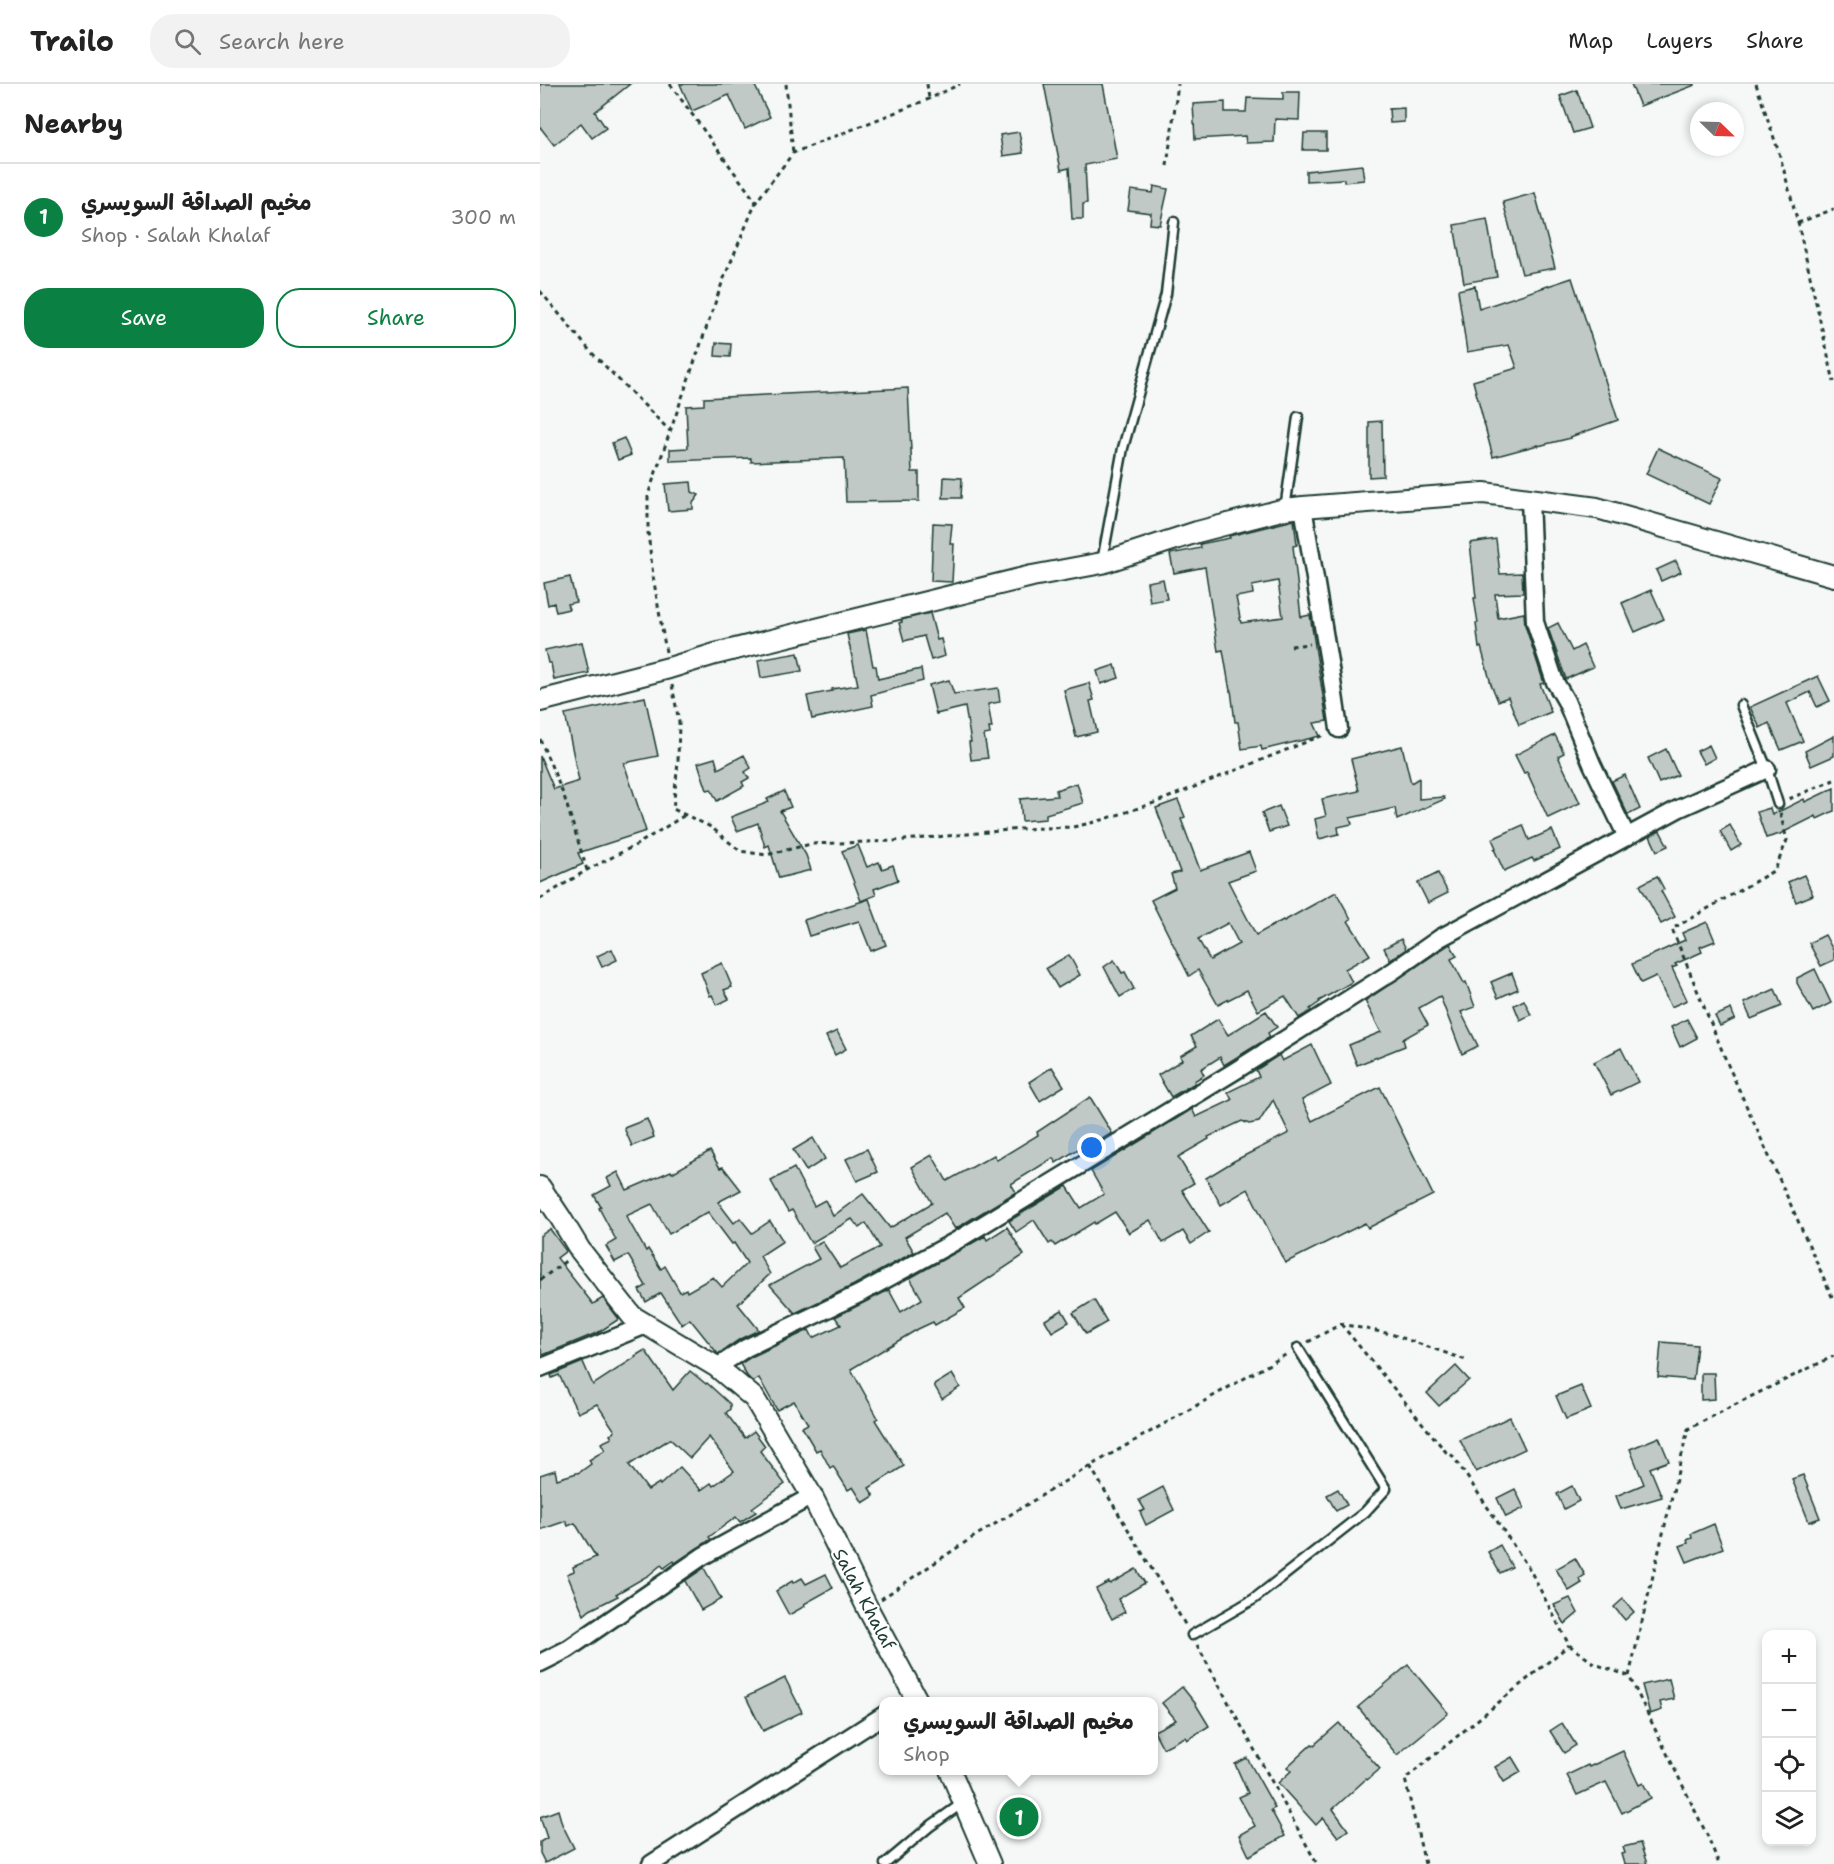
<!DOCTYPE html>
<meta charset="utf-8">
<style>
:root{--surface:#fff;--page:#f2f2f2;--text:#222;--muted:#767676;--line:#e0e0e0;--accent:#0b8043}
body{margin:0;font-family:"Shantell Sans","Playpen Sans Arabic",sans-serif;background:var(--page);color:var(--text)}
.controls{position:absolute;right:18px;bottom:18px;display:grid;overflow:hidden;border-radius:12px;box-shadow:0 3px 9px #0003}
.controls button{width:54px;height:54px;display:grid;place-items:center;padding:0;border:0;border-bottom:2px solid var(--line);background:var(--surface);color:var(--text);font:30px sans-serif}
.compass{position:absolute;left:1150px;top:18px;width:54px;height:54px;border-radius:50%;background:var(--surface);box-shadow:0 3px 9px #0003;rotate:113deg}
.you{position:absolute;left:552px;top:1064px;width:21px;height:21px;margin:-15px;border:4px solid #fff;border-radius:50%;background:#1a73e8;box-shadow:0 0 0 9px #1a73e833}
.badge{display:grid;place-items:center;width:39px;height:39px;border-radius:50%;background:var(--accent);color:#fff;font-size:20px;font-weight:700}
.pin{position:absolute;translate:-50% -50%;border:3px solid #fff;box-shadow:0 2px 6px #0006}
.popup{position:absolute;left:339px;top:1613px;width:279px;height:78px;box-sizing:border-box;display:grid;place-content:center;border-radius:12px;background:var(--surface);filter:drop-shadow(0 2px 4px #0005);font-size:20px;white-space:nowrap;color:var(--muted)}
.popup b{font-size:22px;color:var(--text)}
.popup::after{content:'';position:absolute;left:50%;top:100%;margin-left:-12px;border:12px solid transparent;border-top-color:var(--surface)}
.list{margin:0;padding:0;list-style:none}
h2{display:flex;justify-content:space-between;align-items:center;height:78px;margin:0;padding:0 24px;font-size:26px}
h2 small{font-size:20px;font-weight:400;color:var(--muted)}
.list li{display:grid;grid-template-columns:39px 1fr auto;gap:18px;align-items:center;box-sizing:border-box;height:108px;padding:0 24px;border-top:2px solid var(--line)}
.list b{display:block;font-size:22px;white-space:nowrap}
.list p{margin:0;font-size:20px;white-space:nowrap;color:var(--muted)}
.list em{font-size:20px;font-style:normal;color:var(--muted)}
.actions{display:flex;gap:12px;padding:18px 24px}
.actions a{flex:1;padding:14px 0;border:2px solid var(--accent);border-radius:24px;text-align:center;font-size:21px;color:var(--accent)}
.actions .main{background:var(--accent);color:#fff}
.icon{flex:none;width:33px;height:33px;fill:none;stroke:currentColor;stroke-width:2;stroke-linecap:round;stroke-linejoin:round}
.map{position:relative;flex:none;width:1294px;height:1780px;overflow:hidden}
header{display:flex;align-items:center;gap:36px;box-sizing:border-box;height:84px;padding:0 30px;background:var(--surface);border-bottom:2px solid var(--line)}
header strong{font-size:28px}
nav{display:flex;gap:33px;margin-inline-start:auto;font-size:21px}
.search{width:420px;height:54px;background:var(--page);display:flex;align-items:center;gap:15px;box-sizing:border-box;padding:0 21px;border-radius:24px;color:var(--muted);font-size:22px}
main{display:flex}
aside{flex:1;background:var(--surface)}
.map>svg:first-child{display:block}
</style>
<header>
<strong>Trailo</strong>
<div class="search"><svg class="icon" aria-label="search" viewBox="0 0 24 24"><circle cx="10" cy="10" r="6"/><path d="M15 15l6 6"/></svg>Search here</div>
<nav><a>Map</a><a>Layers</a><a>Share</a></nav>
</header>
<main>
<aside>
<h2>Nearby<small></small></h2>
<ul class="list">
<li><span class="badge">1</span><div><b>مخيم الصداقة السويسري</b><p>Shop · Salah Khalaf</p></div><em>300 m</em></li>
</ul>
<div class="actions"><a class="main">Save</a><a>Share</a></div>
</aside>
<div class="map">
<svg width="1294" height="1780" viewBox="0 0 1294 1780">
<rect width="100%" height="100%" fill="#f6f7f7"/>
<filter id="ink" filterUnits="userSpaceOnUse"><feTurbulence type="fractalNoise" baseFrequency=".0167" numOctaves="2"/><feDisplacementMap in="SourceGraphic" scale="12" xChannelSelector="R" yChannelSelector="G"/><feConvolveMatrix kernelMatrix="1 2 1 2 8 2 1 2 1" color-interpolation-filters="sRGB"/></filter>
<g filter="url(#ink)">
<g fill="#c0c9c6" stroke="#1f3d34" stroke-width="1.5" fill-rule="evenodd">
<path d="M0 0H90L55 28 66 44 52 54 41 39 14 61 0 43Z"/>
<path d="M140 0H214L230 33 205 45 189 11 152 27Z"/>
<path d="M504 0H563L577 75 545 81 547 119 543 120V135H532L529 84 521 86Z"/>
<path d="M1091 0H1155V1L1100 22Z"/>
<path d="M1037 6 1050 44 1033 49 1020 12Z"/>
<path d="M743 8H760L759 36 735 35 734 58 706 59 705 52 655 55 653 20 685 18V28H706L707 14 743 15Z"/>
<path d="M864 24V38L850 39 849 25Z"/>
<path d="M479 48 483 69 463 72 460 51Z"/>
<path d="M764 49H786V66H763Z"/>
<path d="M822 81 824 96 804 98V95L766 97V87Z"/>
<path d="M614 102 628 105 620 141 610 140 611 129 588 126 591 106 613 109Z"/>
<path d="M995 109 1015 184 982 190 963 118Z"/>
<path d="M947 135 957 193 924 199 914 141Z"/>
<path d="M1032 194 1078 336 1030 353 1031 354 998 362V361L953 373 933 297 977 284 969 261 927 268 918 206 935 202 939 225Z"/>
<path d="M176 259 191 260 190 273 175 272Z"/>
<path d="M368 304 372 388H379V417L306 418 304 374 211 378V374L130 377V365L148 364 146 322 164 321V314Z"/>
<path d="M842 337 843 392 829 393V338Z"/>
<path d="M84 354 91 371 78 376 72 359Z"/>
<path d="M1118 364 1182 394 1169 420 1106 390Z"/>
<path d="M404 393 422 394 421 414H403Z"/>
<path d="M151 398 152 408 159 411 153 419V425L128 427 125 400Z"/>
<path d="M754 436 757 461 753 462 761 533 770 531 787 637 774 639 780 652 722 666 721 662 702 665 698 638H695L691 606 690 607 683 566 678 567 665 483 634 489 630 470 661 464 660 460 690 454 689 452ZM738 497 743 533 701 539 696 513 713 510 712 502Z"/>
<path d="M393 439 412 440 410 460H414L412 498 391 497Z"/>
<path d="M956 455 960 490 982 489 983 509 955 510 958 534 984 529 985 541 1004 599 1000 600 1011 628 979 641 968 613 958 617 951 600 941 563 939 564 936 539H938L934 514H936L930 459Z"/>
<path d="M1136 477 1141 488 1121 497 1116 486Z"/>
<path d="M30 493 36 518 27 520 29 525 16 528 14 519 8 521 4 499Z"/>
<path d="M623 495 627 515 610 518 607 498Z"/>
<path d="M1111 506 1124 535 1095 548 1082 519Z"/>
<path d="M390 529 397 556 401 555 405 572 391 576 384 552 364 557 359 539 362 538 361 536Z"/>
<path d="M1018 539 1032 567 1043 561 1053 583 1026 595 1008 544Z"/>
<path d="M326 546 333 582H336L338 595 381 585 383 597 331 611 333 622 272 635 267 612 292 607V605L318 601 307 550Z"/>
<path d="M42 558 49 589 14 596 11 579H8L5 566Z"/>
<path d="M258 569 262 587 221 594 218 576Z"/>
<path d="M575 581 579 594 561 600 557 587Z"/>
<path d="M1278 592 1290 617 1277 623 1270 608 1247 619 1263 657 1241 666 1229 639 1220 644 1210 623Z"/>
<path d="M409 596 414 610 458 604 460 618 448 620 452 644H449L450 650 444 651 448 674 431 676 429 658H431L425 623 396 630 389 601Z"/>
<path d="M549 599 554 616 550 617 557 648 536 653 524 606Z"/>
<path d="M105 613 118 672 84 679 106 747 38 769 43 780 0 799V672L14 705 39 697 25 630Z"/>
<path d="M1015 651 1024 669 1018 672 1040 719 1008 734 987 688 984 689 975 671Z"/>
<path d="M1294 652V672L1271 682 1265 667Z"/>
<path d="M1169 661 1175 674 1164 680 1157 667Z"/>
<path d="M862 662 871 699 879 694V715L904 713 905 715 857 736 855 724 810 734 812 740 798 743 799 750 779 755 775 735 786 732 782 715 819 707 811 675Z"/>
<path d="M1126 665 1138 691 1119 699 1108 674Z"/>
<path d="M204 671 211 684 205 688 209 694 202 698 204 702 177 717 171 705 167 706 158 679 175 674 178 685Z"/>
<path d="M1085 691 1100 725 1088 731 1072 697Z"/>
<path d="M537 699 543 719 506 730V735L482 737 480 715 517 712 516 706Z"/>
<path d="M1294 704V727L1277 735 1276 732 1240 750 1226 754 1217 728 1230 724 1232 731 1264 715 1265 718Z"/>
<path d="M244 707 251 723 240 727 266 771 271 786 239 794 229 761 225 763 218 739 197 747 191 733 229 718 227 715Z"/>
<path d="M638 716 645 733 641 735 660 786 709 768 716 787 688 797 716 851 743 836 744 837 796 808 811 835 808 837 830 871 805 885 812 898 779 917 780 918 770 925 771 927 759 934 745 912 718 927 707 906 678 921 658 886 649 892 611 816 635 804 631 790 640 788 616 724ZM688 839 699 860 670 876 658 855Z"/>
<path d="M739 722 747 742 729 748 722 729Z"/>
<path d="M983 741 989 756 1012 746 1020 765 994 777 992 774 964 787 954 765 956 764 952 755Z"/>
<path d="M1190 741 1201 761 1191 767 1180 747Z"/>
<path d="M1120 747 1128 762 1117 767 1110 752Z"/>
<path d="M318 761 327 783 339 778 342 785 353 781 358 796 334 805 336 811 321 817 302 767Z"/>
<path d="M898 789 908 809 888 819 878 799Z"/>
<path d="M1264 791 1273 811 1256 818 1248 798Z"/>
<path d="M1117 792 1124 805 1121 807 1135 833 1121 840 1100 801Z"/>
<path d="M329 815 346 861 331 867 319 837 269 852 264 836Z"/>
<path d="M1167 838 1175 857 1160 863 1162 868 1135 880 1137 882 1132 884 1147 916 1131 923 1116 892 1101 899 1092 880 1145 856 1142 849Z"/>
<path d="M1285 851 1294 868V876L1281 882 1269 859Z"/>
<path d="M861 855 866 865 850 876 844 864Z"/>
<path d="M910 860 917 872 911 875 924 899 926 898 935 923 921 928 938 962 922 970 900 912 879 924 888 941 863 955 865 962 817 981 809 961 841 948 825 917Z"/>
<path d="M72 865 77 876 62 883 57 872Z"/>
<path d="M529 871 540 891 518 904 506 884Z"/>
<path d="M574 876 582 889 585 888 594 905 580 913 564 883Z"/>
<path d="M182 879 192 903 184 906 189 915 177 921 172 911 170 912 161 889Z"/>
<path d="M1275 885 1291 919 1273 928 1257 899V894Z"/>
<path d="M972 889 978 905 958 914 951 898Z"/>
<path d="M1235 905 1242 922 1211 935 1204 919Z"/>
<path d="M984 916 991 931 980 936 974 921Z"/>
<path d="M1191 925 1195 935 1180 942 1175 932Z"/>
<path d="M726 927 737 943 728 949 730 953 684 981 680 973 661 985 664 991 654 997 655 999 631 1013 618 991 642 976 640 972 657 962 651 952 678 935 688 951Z"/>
<path d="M1147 935 1157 954 1140 963 1131 943Z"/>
<path d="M297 947 306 965 295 971 286 952Z"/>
<path d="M772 961 791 1001 762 1016 772 1037 840 1003 893 1111 828 1144 825 1139 745 1179 708 1105 681 1121 666 1094 694 1077 749 1049 733 1016 719 1038 709 1040 702 1037 668 1053 669 1055 638 1073 654 1099 642 1106 669 1148 651 1160 643 1147 623 1159 610 1136 589 1149 575 1128 555 1140 554 1138 515 1162 512 1158 509 1160 494 1136 476 1148 469 1137 527 1102 541 1124 564 1110 551 1087 652 1025 656 1033 692 1016 688 1008 719 993 716 986 739 971 742 977Z"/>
<path d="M1081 964 1098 998 1071 1011 1054 978Z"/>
<path d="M512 983 524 1002 500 1017 489 998Z"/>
<path d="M550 1013 572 1049 540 1069 538 1065 516 1079 513 1074 471 1100 476 1108 415 1145 405 1129 365 1153 374 1168 314 1201 255 1229 230 1201 279 1175 272 1163 282 1157 300 1184 340 1163 326 1139 319 1144 312 1135 271 1159 252 1126 248 1128 231 1097 254 1084 274 1122 285 1116 293 1132 323 1110 350 1144 392 1119 372 1083 392 1071 407 1097 454 1071 457 1076 498 1051 497 1048Z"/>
<path d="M107 1035 114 1053 92 1062 84 1044Z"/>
<path d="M273 1054 285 1075 266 1087 253 1066Z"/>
<path d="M327 1065 338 1088 317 1097 306 1075Z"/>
<path d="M170 1067 180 1084 183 1083 201 1106 178 1118 194 1139 200 1134 212 1149 230 1137 243 1157 220 1172 230 1190 198 1220 219 1246 200 1255 178 1270 150 1235 142 1241 121 1209 106 1218 99 1206 106 1202 88 1171 75 1178 66 1162 76 1156 59 1124 61 1123 54 1111 71 1102 67 1094 78 1088 87 1106 131 1087 132 1089ZM112 1120 129 1150 168 1128 192 1160 194 1159 207 1179 182 1203 173 1193 147 1208 146 1205 140 1208 125 1182 121 1185 108 1165 106 1167 86 1132Z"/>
<path d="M467 1143 484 1171 419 1214 425 1224 395 1241 393 1238 378 1245 311 1285 338 1334 335 1336 364 1382 329 1404 334 1412 323 1419 313 1403 308 1406 293 1382 290 1384 280 1365 276 1367 262 1343 268 1340 254 1317 237 1326 219 1294 213 1298 207 1292 200 1280 211 1273 269 1246 273 1254 301 1241 295 1233 349 1206 361 1228 382 1215 370 1194 445 1152 447 1156Z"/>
<path d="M10 1145 26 1167 17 1174 53 1220 63 1214 79 1235 59 1248 3 1271 0 1263V1152Z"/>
<path d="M554 1216 567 1238 546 1250 533 1229Z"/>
<path d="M522 1226 529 1238 512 1248 505 1236Z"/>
<path d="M1121 1258 1157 1261 1153 1296 1118 1293Z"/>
<path d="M105 1266 133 1306 150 1287 166 1300 167 1299 190 1320V1325L186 1329 205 1354 214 1347 225 1362 220 1367 245 1400 212 1424 216 1428 200 1438 196 1433 169 1453 171 1455 135 1479 134 1477 124 1484 121 1481 109 1491 76 1510 78 1512 50 1526 44 1531 27 1490 34 1487 33 1483 56 1473 35 1439 28 1442 26 1437 0 1446V1391L15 1386 17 1395 40 1388 51 1380 49 1376 65 1366 61 1359 72 1354 70 1351 75 1347 57 1320 38 1329 19 1291 12 1294 11 1291 43 1278 53 1301 96 1273 95 1272ZM169 1353 194 1387 173 1402 171 1399 161 1406 140 1383 120 1401 119 1399 108 1406 89 1381 130 1355 150 1374Z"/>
<path d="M916 1282 929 1296 899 1322 887 1309Z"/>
<path d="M1161 1289H1174L1175 1315 1161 1316Z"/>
<path d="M412 1290 420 1303 402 1315 394 1301Z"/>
<path d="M1041 1302 1051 1325 1026 1335 1016 1312Z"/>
<path d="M970 1333 985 1365 936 1388 920 1356Z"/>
<path d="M1119 1353 1129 1377 1110 1384 1122 1413 1081 1425 1076 1412 1104 1400 1090 1365Z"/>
<path d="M1263 1391 1280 1434 1269 1438 1252 1395Z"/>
<path d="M1032 1402 1039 1417 1024 1425 1017 1410Z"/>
<path d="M623 1403 634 1426 606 1441 600 1428 605 1426 599 1416Z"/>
<path d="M798 1405 807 1421 796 1427 787 1411Z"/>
<path d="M975 1405 984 1424 966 1433 957 1414Z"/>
<path d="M1174 1440 1183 1464 1147 1478 1140 1462 1148 1459 1147 1456 1152 1454 1151 1450Z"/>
<path d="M960 1461 972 1483 960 1489 948 1468Z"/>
<path d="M1035 1474 1045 1491 1039 1495 1042 1499 1029 1507 1016 1485Z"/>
<path d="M164 1484 181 1515 161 1526 145 1497Z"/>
<path d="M596 1485 605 1499 578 1515 585 1528 572 1535 556 1505 569 1498 570 1500Z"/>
<path d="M286 1490 293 1504 264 1520 265 1522 249 1531 236 1507 252 1497 253 1499 262 1494 266 1500Z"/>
<path d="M1030 1514 1038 1529 1025 1540 1014 1521Z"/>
<path d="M1083 1515 1094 1528 1085 1536 1074 1523Z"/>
<path d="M868 1581 908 1629 857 1671 818 1623Z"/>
<path d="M245 1594 262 1628 223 1647 206 1613Z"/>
<path d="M1129 1595 1134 1615 1120 1618 1122 1626 1110 1630 1102 1601Z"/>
<path d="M642 1603 655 1619 669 1642 647 1656 645 1653 623 1664 614 1647 636 1636 622 1619Z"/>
<path d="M799 1639 840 1685 827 1696 826 1695 793 1725 808 1746 798 1753 783 1734 776 1741 738 1699 751 1687 747 1683 772 1660 774 1661Z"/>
<path d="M1022 1639 1036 1661 1024 1669 1010 1647Z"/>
<path d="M1083 1667 1099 1701 1103 1699 1111 1714 1082 1729 1066 1698 1037 1711 1027 1691 1048 1681 1049 1683Z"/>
<path d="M972 1673 981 1688 964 1698 955 1683Z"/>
<path d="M707 1674 735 1724 731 1726 745 1752 709 1772 699 1751 715 1742 699 1713 708 1709 695 1680Z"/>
<path d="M18 1726 22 1740 34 1764 5 1779 0 1769V1758L7 1754 0 1733Z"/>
<path d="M1100 1759 1107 1780H1084L1081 1770 1085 1769 1083 1763Z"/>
</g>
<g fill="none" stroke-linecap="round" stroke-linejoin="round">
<g stroke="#1f3d34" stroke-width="13">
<g id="service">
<path d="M745 425 758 333"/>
<path d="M562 478 583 364 626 210 634 138"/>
<path d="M1201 621 1227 685 1238 720"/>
<path d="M652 1551 714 1515 825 1428 846 1405 758 1264"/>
<path d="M345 1780 389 1743 424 1718"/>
</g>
</g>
<g stroke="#1f3d34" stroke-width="21">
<g id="minor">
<path d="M990 415 995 538 1015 598 1026 617 1052 680 1087 753"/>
<path d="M763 423 791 590 799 645"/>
<path d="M177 1283 206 1264 319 1210 416 1157 695 987 853 887 900 854 1138 725 1227 685"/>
<path d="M0 1284 106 1241"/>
<path d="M0 1579 28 1565 163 1472 272 1412"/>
<path d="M111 1780 344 1631"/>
</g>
</g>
<g stroke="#1f3d34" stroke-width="24">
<g id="tertiary">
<path d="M0 617 129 584 175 570 492 492 562 479 657 448 745 425 763 423 944 409 1057 424 1294 492"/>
<path d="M0 1103 20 1133 40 1166 92 1232 177 1283 214 1314 272 1412 328 1525 378 1618"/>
<path d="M410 1686 450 1780"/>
</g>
</g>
<g stroke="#1f3d34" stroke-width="3" stroke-dasharray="4.5 4.5" stroke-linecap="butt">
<path d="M130 0 216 118"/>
<path d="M246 0 253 69"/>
<path d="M387 0 389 15"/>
<path d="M1216 0 1240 72 1258 139 1294 298"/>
<path d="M627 82 638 0"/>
<path d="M1258 139 1294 125"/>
<path d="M0 207 51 268 130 347"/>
<path d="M751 562 770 560"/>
<path d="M126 568 113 492 108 448V411L182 199 216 118 253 69 389 15 420 0"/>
<path d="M132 601 139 638 138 678 133 725 171 743 200 767 226 771 271 760 354 757 480 745 533 743 559 737 617 718 786 650"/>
<path d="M0 655 24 712 47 786"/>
<path d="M1249 715 1294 696"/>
<path d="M1240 729 1247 756 1235 786 1132 845 1188 981 1294 1217"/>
<path d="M0 815 47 786 98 760 145 731"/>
<path d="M0 1196 27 1176"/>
<path d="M801 1240 906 1368 913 1372 990 1486 1029 1561 1055 1580 1089 1592 1168 1753 1179 1780"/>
<path d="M768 1258 801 1240 851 1250 926 1276"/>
<path d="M550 1382 646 1542"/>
<path d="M341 1515 427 1457 550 1382 749 1269"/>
<path d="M657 1561 777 1780"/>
<path d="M1089 1592 1148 1345 1210 1313 1294 1272"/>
<path d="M885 1780 865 1695 1029 1561"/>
</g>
<use href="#service" stroke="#fff" stroke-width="8"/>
<use href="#minor" stroke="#fff" stroke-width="16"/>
<use href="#tertiary" stroke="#fff" stroke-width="20"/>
</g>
</g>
<g text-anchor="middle" stroke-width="4.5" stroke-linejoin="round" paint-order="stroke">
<g font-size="18" fill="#1f3d34" stroke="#fff">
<text transform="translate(324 1515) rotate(62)" y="6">Salah Khalaf</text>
</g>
</g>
</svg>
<div class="controls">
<button>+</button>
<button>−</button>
<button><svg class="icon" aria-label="locate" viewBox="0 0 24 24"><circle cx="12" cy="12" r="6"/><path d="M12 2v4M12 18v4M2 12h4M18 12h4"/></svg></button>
<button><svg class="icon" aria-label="layers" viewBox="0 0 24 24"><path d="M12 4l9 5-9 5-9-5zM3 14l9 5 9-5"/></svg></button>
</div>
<svg class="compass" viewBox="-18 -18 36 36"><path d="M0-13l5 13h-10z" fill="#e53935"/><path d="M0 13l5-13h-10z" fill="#767676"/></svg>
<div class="you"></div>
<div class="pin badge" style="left:479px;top:1733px">1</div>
<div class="popup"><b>مخيم الصداقة السويسري</b>Shop</div>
</div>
</main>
